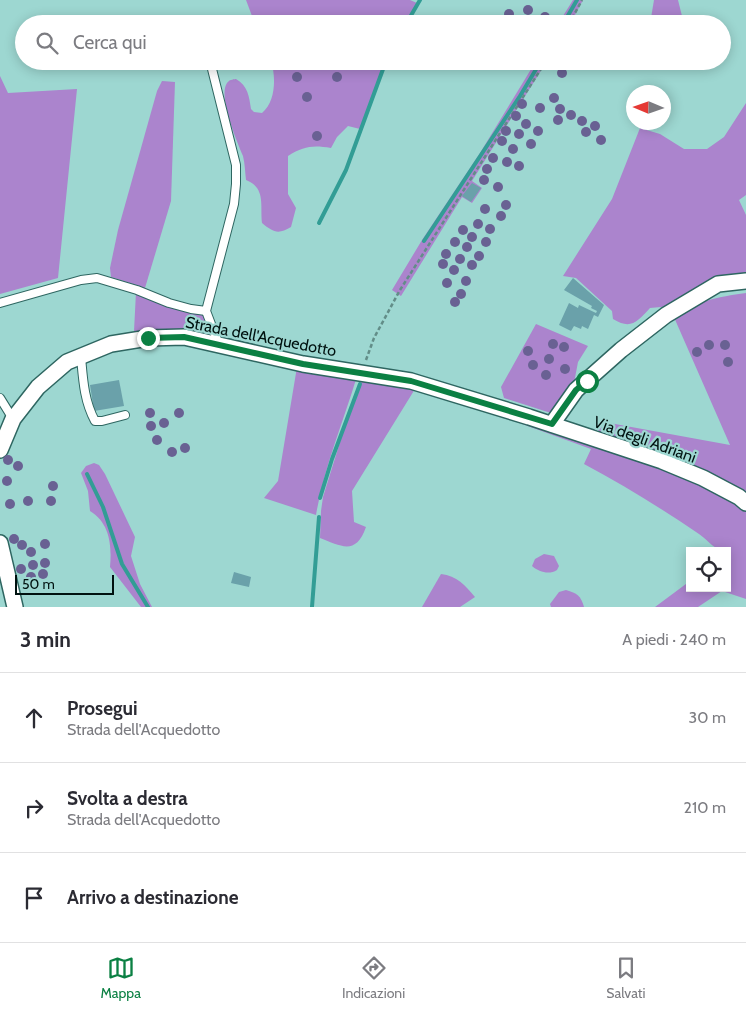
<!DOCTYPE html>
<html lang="it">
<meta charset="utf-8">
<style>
:root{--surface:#fff;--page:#f7f7f7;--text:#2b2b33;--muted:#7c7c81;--line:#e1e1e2;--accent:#0b8043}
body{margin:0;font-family:Cabin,sans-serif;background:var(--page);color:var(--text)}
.controls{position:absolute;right:15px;bottom:15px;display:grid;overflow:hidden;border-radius:0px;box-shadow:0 2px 12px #0003}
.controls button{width:45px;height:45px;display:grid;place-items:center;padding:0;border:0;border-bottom:1px solid var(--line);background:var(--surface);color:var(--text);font:25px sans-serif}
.compass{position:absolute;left:626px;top:85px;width:45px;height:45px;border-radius:50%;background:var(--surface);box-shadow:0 2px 12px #0003;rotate:272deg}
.scale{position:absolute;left:15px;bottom:12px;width:99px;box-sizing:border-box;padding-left:5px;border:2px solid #001210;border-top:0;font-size:14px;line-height:18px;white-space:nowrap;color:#001210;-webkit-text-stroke:4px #9dd7d1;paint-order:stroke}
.stop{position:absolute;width:15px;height:15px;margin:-11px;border:4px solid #0b8043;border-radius:50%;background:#fff}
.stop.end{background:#0b8043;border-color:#fff;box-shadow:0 1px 5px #0008}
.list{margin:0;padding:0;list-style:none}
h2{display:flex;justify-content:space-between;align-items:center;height:65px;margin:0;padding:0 20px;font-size:21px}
h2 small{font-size:16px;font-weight:400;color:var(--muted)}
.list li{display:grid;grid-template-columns:32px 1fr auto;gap:15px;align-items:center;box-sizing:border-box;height:90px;padding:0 20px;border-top:1px solid var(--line)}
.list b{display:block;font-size:19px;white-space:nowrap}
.list p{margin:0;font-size:16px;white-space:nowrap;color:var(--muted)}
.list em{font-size:16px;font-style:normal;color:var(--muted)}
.icon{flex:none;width:28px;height:28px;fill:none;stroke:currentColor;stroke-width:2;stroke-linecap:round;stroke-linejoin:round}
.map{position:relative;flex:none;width:746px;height:607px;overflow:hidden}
.search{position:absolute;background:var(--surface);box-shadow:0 2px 12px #0003;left:15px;right:15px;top:15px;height:55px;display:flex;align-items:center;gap:12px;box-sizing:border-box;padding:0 18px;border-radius:28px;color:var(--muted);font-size:19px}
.sheet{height:335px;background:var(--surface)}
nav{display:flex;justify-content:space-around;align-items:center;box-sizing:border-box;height:70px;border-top:1px solid var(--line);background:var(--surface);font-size:14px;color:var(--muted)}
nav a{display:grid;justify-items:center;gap:2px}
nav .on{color:var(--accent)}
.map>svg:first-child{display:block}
</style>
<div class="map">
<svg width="746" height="607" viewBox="0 0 746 607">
<rect width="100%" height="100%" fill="#9dd7d1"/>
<g fill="#ab84cd">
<path d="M246 0H410L417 3 405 24H255Z"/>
<path d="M573 0H583L570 24H558Z"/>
<path d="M654 0H678L684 24H650Z"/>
<path d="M271 61H385L360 129 348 126 337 137 331 148C313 145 304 146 288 156V194L296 208 291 227C278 235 273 232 262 223 260 205 266 188 246 180 245 172 245 164 243 156 238 144 215 91 229 81 229 80 235 79 236 79 248 86 249 96 251 109L254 112 262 113C276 102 276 76 271 61Z"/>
<path d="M536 61H547L472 181 482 188 472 203 462 197 401 296 392 290 422 240 480 153Z"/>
<path d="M0 76 8 93 77 89 58 278 0 294Z"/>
<path d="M162 81 175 82 171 201 145 288 111 277 110 268 118 230 157 91Z"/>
<path d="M746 103V195L739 200 746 215V278L672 306 650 308C637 322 631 330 613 319L612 311 576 278 563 276 612 199 640 128 660 134 684 149H707L724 137Z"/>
<path d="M136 292 203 314 213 340 170 333 134 331Z"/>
<path d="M746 293V499L590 432 604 422 730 445 673 315C701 301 716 297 746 293Z"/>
<path d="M536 324 588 346 578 362 574 383 554 414 504 398 501 387Z"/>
<path d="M297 367 357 376C343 423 324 467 316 515L264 498 278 481Z"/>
<path d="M363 377 415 389 352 491 354 522 366 527C356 556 341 546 320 538L321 511 323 497 345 426Z"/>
<path d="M514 421 563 433 691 478 746 508V599L722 591 698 607H655L690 581V588H727V551C715 551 709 541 699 534 662 509 624 485 584 464L591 449Z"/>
<path d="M94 463 99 465 105 474 135 537 131 556 140 584 152 607H141L110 567C112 546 110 523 90 511L88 491 81 473 86 466Z"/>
<path d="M544 554 554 556 559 566 557 570C549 575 539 572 532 566L535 559Z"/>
<path d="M441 574C457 576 465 585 475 597L460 607H422Z"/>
<path d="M566 590C577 593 581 596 584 607H551L550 604 559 592Z"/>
</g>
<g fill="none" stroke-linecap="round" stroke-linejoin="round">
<g stroke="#329d95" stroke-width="4">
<path d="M406 24 420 0"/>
<path d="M563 24 577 0"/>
<path d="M319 223 346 170 386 61"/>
<path d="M424 241 520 96 541 61"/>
<path d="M87 474 103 507 122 564 148 607"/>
<path d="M320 498 332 459 360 384"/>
<path d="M312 607 319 517"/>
</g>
</g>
<g fill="#6aa1aa">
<path d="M472 183 481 188 471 202 462 196Z"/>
<path d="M573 278 604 305 598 317 594 315 588 329 582 326 581 329 574 326 571 331 559 325 569 303 578 308 579 305 596 313 597 311 591 308 592 306 564 290Z"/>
<path d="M119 380 124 406 94 411 90 385Z"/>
<path d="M234 572 251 577 249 587 231 583Z"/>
</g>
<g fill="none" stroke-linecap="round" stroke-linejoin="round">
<g stroke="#2e6661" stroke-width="10">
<g id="service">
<path d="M210 61 236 165V184L234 204 206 311 219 345"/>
<path d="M0 303 81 280 97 278 137 290 169 303 191 309 206 311"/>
<path d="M81 357C83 379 84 401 95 421H102L125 415"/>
<path d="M0 398 13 419"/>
</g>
</g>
<g stroke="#2e6661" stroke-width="18">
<g id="minor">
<path d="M552 424 576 390 621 350 666 315 718 284 746 281"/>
<path d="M0 450 13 419 38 387 67 362 111 344 148 338 184 337 303 364 411 381 529 417 662 461 703 478 739 497 746 503"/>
<path d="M0 543 15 607"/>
</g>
</g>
<g stroke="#628d88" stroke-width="2.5" stroke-dasharray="4 2.5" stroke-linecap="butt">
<path d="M569 24 582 0"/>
<path d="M366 360 374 338 400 290 546 61"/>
</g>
<use href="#service" stroke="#fff" stroke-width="8"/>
<use href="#minor" stroke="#fff" stroke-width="15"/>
</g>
<g fill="#696193">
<circle cx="528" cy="10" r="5"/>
<circle cx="509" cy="14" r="5"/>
<circle cx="545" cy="17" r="5"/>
<circle cx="562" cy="73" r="5"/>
<circle cx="297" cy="77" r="5"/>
<circle cx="337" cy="77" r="5"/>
<circle cx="307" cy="97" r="5"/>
<circle cx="554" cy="98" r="5"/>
<circle cx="522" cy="104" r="5"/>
<circle cx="540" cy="108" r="5"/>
<circle cx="560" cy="109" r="5"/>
<circle cx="571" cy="115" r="5"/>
<circle cx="516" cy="116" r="5"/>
<circle cx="558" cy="120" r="5"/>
<circle cx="582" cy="121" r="5"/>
<circle cx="526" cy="124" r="5"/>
<circle cx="595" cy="126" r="5"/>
<circle cx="506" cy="131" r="5"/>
<circle cx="538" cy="131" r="5"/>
<circle cx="586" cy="132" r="5"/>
<circle cx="519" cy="134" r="5"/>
<circle cx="317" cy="136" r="5"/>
<circle cx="601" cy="140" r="5"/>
<circle cx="502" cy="141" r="5"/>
<circle cx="531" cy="144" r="5"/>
<circle cx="513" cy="149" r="5"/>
<circle cx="493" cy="158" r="5"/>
<circle cx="507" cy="162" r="5"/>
<circle cx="519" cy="166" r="5"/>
<circle cx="487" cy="169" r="5"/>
<circle cx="484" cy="180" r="5"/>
<circle cx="498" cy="187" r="5"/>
<circle cx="506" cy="205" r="5"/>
<circle cx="485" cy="209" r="5"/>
<circle cx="501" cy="216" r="5"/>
<circle cx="478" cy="224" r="5"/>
<circle cx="490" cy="229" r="5"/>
<circle cx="463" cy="230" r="5"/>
<circle cx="472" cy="237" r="5"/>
<circle cx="455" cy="242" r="5"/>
<circle cx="486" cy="242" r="5"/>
<circle cx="467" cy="247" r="5"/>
<circle cx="446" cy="254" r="5"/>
<circle cx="479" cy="256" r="5"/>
<circle cx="460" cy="259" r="5"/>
<circle cx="443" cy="264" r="5"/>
<circle cx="472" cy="265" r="5"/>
<circle cx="454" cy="270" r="5"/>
<circle cx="466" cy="281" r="5"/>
<circle cx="447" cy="283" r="5"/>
<circle cx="461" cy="294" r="5"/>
<circle cx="455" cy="302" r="5"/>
<circle cx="553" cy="344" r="5"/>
<circle cx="709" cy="345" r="5"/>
<circle cx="725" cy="345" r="5"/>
<circle cx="564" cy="347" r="5"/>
<circle cx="528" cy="351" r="5"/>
<circle cx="697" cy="352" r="5"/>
<circle cx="549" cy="359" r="5"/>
<circle cx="728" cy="362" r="5"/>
<circle cx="533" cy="365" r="5"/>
<circle cx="565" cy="369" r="5"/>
<circle cx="546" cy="375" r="5"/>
<circle cx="150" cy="413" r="5"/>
<circle cx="179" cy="413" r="5"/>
<circle cx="164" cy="423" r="5"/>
<circle cx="151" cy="426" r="5"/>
<circle cx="157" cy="440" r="5"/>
<circle cx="185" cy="448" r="5"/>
<circle cx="172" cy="452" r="5"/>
<circle cx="8" cy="460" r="5"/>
<circle cx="18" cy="466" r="5"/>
<circle cx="7" cy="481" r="5"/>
<circle cx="53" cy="486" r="5"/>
<circle cx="28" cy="501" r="5"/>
<circle cx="51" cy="501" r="5"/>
<circle cx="10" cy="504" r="5"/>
<circle cx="14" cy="539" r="5"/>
<circle cx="45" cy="544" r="5"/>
<circle cx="22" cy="545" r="5"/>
<circle cx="31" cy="552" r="5"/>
<circle cx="45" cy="563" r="5"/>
<circle cx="33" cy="565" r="5"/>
<circle cx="21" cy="569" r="5"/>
<circle cx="43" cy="574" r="5"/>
<circle cx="31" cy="577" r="5"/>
</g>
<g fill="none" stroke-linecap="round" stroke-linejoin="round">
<path stroke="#0b8043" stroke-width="6" d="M148 338 184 337 303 364 411 381 552 424 576 390 587 381"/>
</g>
<g text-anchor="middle" stroke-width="4.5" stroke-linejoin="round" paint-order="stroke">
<g font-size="16" fill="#001210" stroke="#9dd7d1">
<text transform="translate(261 336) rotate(11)" y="6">Strada dell'Acquedotto</text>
<text transform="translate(645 439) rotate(20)" y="6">Via degli Adriani</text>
</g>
</g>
</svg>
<div class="controls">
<button><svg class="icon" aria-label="locate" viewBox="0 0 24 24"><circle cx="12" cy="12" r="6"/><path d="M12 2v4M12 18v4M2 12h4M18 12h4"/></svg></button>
</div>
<svg class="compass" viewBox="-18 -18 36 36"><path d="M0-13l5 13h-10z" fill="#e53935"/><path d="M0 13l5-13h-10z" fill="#7c7c81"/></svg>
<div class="scale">50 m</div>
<div class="stop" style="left:587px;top:381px"></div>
<div class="stop end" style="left:148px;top:338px"></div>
<div class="search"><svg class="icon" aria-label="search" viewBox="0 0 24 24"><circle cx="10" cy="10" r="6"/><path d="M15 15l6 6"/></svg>Cerca qui</div>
</div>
<section class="sheet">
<h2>3 min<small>A piedi · 240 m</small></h2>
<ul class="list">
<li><svg class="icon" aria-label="ahead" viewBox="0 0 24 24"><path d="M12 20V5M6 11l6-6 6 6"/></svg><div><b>Prosegui</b><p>Strada dell'Acquedotto</p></div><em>30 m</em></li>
<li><svg class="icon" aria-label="right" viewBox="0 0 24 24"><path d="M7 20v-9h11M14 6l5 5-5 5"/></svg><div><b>Svolta a destra</b><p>Strada dell'Acquedotto</p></div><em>210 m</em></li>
<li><svg class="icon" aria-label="arrive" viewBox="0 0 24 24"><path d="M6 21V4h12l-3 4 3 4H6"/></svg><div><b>Arrivo a destinazione</b></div></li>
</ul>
</section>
<nav>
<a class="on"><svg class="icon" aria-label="map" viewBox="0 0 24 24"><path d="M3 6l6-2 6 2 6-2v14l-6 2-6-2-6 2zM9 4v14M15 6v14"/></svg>Mappa</a>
<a><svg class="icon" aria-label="directions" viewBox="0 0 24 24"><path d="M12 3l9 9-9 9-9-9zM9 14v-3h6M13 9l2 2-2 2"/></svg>Indicazioni</a>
<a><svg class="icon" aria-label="saved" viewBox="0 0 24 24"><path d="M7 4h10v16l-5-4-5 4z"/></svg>Salvati</a>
</nav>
